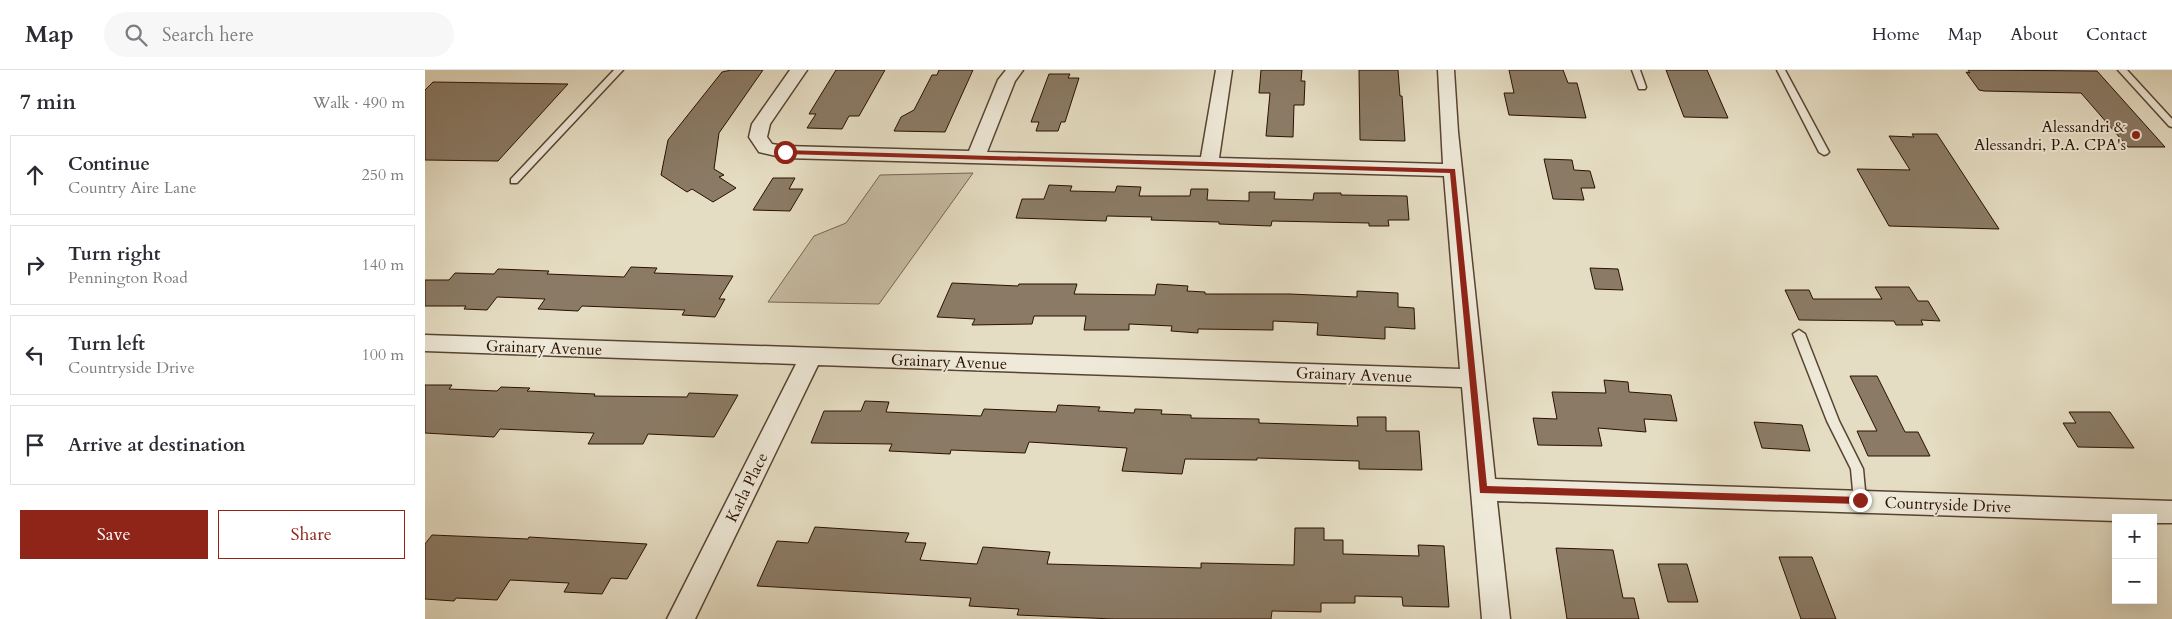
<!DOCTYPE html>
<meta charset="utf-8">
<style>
:root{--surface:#fff;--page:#f7f7f7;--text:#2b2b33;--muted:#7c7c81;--line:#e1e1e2;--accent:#8f2418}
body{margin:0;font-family:Cardo,serif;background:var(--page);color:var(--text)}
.controls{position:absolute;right:15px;bottom:15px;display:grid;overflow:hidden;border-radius:0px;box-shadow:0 5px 20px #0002}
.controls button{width:45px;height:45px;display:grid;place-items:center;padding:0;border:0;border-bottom:1px solid var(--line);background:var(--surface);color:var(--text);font:25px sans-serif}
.stop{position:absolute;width:15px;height:15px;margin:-11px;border:4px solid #8f2418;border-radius:50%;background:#fff}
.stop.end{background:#8f2418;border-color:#fff;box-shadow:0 1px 5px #0008}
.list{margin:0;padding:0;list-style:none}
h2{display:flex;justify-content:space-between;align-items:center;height:65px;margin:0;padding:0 20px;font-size:21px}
h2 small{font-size:16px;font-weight:400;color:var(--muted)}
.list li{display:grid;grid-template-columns:32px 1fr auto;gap:15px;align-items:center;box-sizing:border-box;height:80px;margin:0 10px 10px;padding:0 10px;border:1px solid var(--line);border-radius:0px}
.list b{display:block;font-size:19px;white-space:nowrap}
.list p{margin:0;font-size:16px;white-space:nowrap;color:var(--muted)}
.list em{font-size:16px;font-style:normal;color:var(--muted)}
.actions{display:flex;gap:10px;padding:15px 20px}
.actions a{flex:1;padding:11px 0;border:1px solid var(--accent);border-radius:0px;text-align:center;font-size:18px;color:var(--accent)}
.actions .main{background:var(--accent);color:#fff}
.icon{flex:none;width:28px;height:28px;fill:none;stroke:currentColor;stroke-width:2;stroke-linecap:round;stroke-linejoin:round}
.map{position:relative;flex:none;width:1747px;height:549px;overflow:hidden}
header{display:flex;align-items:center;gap:30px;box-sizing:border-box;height:70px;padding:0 25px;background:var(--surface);border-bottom:1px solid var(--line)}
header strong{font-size:24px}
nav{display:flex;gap:28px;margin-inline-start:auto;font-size:18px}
.search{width:350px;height:45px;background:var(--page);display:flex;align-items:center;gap:12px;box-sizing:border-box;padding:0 18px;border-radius:28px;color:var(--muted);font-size:19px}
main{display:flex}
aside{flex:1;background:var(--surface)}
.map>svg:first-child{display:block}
</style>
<header>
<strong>Map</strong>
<div class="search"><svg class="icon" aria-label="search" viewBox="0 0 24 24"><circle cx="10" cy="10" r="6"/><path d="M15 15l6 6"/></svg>Search here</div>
<nav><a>Home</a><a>Map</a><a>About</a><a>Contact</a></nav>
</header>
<main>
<aside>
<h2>7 min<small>Walk · 490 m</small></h2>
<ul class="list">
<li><svg class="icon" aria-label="ahead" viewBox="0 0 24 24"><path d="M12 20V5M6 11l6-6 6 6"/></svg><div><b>Continue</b><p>Country Aire Lane</p></div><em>250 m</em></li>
<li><svg class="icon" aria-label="right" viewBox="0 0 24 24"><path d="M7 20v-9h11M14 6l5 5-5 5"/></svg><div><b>Turn right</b><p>Pennington Road</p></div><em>140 m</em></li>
<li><svg class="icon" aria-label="left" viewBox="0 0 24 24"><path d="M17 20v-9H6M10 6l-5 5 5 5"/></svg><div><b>Turn left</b><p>Countryside Drive</p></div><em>100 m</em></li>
<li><svg class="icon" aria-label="arrive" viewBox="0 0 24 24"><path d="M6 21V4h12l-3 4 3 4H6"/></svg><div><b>Arrive at destination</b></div></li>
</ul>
<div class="actions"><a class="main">Save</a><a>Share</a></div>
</aside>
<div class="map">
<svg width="1747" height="549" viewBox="0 0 1747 549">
<rect width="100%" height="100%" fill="#e5ddc3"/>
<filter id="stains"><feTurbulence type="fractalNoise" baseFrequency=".004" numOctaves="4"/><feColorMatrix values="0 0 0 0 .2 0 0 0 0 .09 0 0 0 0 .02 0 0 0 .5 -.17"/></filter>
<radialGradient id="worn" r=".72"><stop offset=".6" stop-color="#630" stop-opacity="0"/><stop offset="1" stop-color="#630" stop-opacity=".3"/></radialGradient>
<path fill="#c5baa2" stroke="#776552" d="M548 103 454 234 343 232 389 166 421 153 455 105Z"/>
<g fill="#8b7b66" stroke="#291001">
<path d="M306 0H338L294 63 289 99 299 105 294 107 311 118 288 132 267 119 262 122 236 105 243 70 297 2Z"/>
<path d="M411 0H460L434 46H424L417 59 382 58 391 44H384Z"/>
<path d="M514 0H548L520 62 469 61 476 47 489 40 507 5H512Z"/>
<path d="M836 0H877L876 11H880L879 35H869L868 67 841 66 845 23H834Z"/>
<path d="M934 0H973L975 26H977L980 71 935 70Z"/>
<path d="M1084 0H1138L1143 13H1152L1161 48 1084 45 1079 23H1089Z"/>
<path d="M1241 0H1282L1303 48 1259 47Z"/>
<path d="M1543 0 1672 1 1740 77H1703L1656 23 1559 21 1554 20 1541 2 1545 3Z"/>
<path d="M624 4H645L643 8H654L640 52H636L633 61H611L614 52H606Z"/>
<path d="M8 12 143 14 73 91 0 90V20Z"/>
<path d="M1487 64H1512L1574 159 1464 156 1432 99 1485 100 1464 66 1489 67Z"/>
<path d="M1119 89 1147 90 1149 100 1165 101 1170 118H1156L1159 130 1128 129Z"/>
<path d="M348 108H370L364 119H378L365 141 328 140Z"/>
<path d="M624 115 647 116 645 121 690 122 692 116 716 117 714 126H765L766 119H783L782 130 824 131V122H850L849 129 888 130 889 123H916V125L982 126 984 150H963L964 156H944V153L847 151 846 156 794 154V152L726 150 727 147 682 146 681 151 591 148 597 129H619Z"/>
<path d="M206 197 232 198 229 203 308 206 294 229H300L290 247 257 245 260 240 157 236 153 241 113 239 120 229 72 227 62 240 39 239 41 236H0V210H24L30 203 69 204 73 199 124 201 122 204 199 207Z"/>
<path d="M1165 198 1193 199 1198 220 1170 219Z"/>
<path d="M527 213 593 216 594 214H652L649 224 730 225 732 214 763 216 762 221 780 222V224H865L932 227V221L973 223V237L989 238 990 259 960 257V269L892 265 893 253 848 251V260L773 259V263L746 261 747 256 704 254V260H659L661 246H609L607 254 547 255 550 249 512 247Z"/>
<path d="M1450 217H1484L1493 231H1503L1515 251 1496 250 1498 255H1471L1469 251 1374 250 1360 220H1384L1388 229H1457Z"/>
<path d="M1425 306H1452L1480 362H1493L1505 386H1443L1432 361H1452Z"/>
<path d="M1179 310 1203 312 1204 322 1246 325 1252 351 1219 349 1221 362 1173 358 1177 376 1113 375 1108 348 1132 349 1127 322 1181 323Z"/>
<path d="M0 315H27L24 319 72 321 76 317 105 318 102 321 170 324 169 326 262 327 264 323 313 325 289 367 223 364 218 374H163L169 363 75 359 69 367 0 363Z"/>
<path d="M440 331 464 332 461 342 556 346 559 339 631 342 633 335 675 337 673 341 709 343 710 339 737 340 736 344 766 345V348L834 349V353L933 356 932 347H961V361H994L997 400 934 399V391L832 388V390L760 389 757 404 697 401 702 378 604 372 600 383 526 380 525 384 464 381 467 374 386 373 399 341H436Z"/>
<path d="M1644 342H1685L1709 378 1653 377 1638 353H1651Z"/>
<path d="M1329 352 1377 355 1385 381 1337 378Z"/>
<path d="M390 457 484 463 480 472 501 473 495 490 552 494 558 477 625 482 622 494 776 498V493L869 495 870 458H899V470H918V484L994 486 993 475 1019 476 1024 537 978 536 977 527 930 526V533H896V542L847 541 846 549H689L592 545 594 539 544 536 546 528 332 516 352 471 383 473Z"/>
<path d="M7 465 103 469 104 467 222 474 202 509 186 508 177 524 139 522 144 513 85 510 72 530 31 528 29 531 0 529V474Z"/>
<path d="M1131 478 1188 480 1198 528H1209L1214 549H1142Z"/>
<path d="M1354 487H1387L1411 549H1376Z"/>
<path d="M1233 494H1262L1273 532H1243Z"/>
</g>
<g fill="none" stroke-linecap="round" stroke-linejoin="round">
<g stroke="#584332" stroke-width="3">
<g id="lane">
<path d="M189 0H198L92 113H86V109Z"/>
<path d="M1207 0H1215L1221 17 1220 19H1214Z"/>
<path d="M1352 0H1360L1404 82 1402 84 1399 85 1394 82Z"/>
<path d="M1693 0H1702L1747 49V57L1744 56Z"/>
<path d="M1374 260 1380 264 1414 351 1438 399 1441 431 1440 435 1435 437 1430 435 1429 431 1426 399 1402 351 1368 264Z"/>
</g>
</g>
<g stroke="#584332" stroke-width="3">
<path id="street" d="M365 0H382L345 54 342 67 347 74 360 76 544 81 573 10 581 0H598L590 11 562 82 776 87 791 0H807L794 88 1018 94 1013 0H1029L1033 62 1070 409 1747 431V453H1728V448H1691V451L1072 431 1085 549H1057L1037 317 393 295 270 549H242L371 294 0 281V265L1035 299 1019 106 360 88 334 82 324 67 327 54Z"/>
</g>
<use href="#lane" fill="#eee9d8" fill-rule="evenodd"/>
<use href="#street" fill="#eee9d8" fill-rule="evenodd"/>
</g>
<path fill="#8f2418" d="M358 80 1030 99 1062 416 1435 427 1440 430 1435 434 1055 423 1025 103 360 84 357 82Z"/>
<circle fill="#8f2418" stroke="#eee9d8" stroke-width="2" cx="1711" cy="65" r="5"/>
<g text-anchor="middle" stroke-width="4" stroke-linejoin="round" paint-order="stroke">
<g font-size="16" fill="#291001" stroke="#eee9d8" text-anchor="end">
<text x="1701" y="62">Alessandri &amp;<tspan x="1701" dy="18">Alessandri, P.A. CPA's</tspan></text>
</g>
<g font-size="16" fill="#291001" stroke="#eee9d8">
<text transform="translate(119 277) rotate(2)" y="6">Grainary Avenue</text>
<text transform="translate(524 291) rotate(2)" y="6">Grainary Avenue</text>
<text transform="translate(929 304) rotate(2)" y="6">Grainary Avenue</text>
<text transform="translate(321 417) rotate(-64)" y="6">Karla Place</text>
<text transform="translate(1523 434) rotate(2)" y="6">Countryside Drive</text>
</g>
</g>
<rect width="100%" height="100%" filter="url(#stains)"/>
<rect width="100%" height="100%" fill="url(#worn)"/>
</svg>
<div class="controls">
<button>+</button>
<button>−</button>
</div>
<div class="stop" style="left:360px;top:82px"></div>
<div class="stop end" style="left:1435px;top:430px"></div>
</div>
</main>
